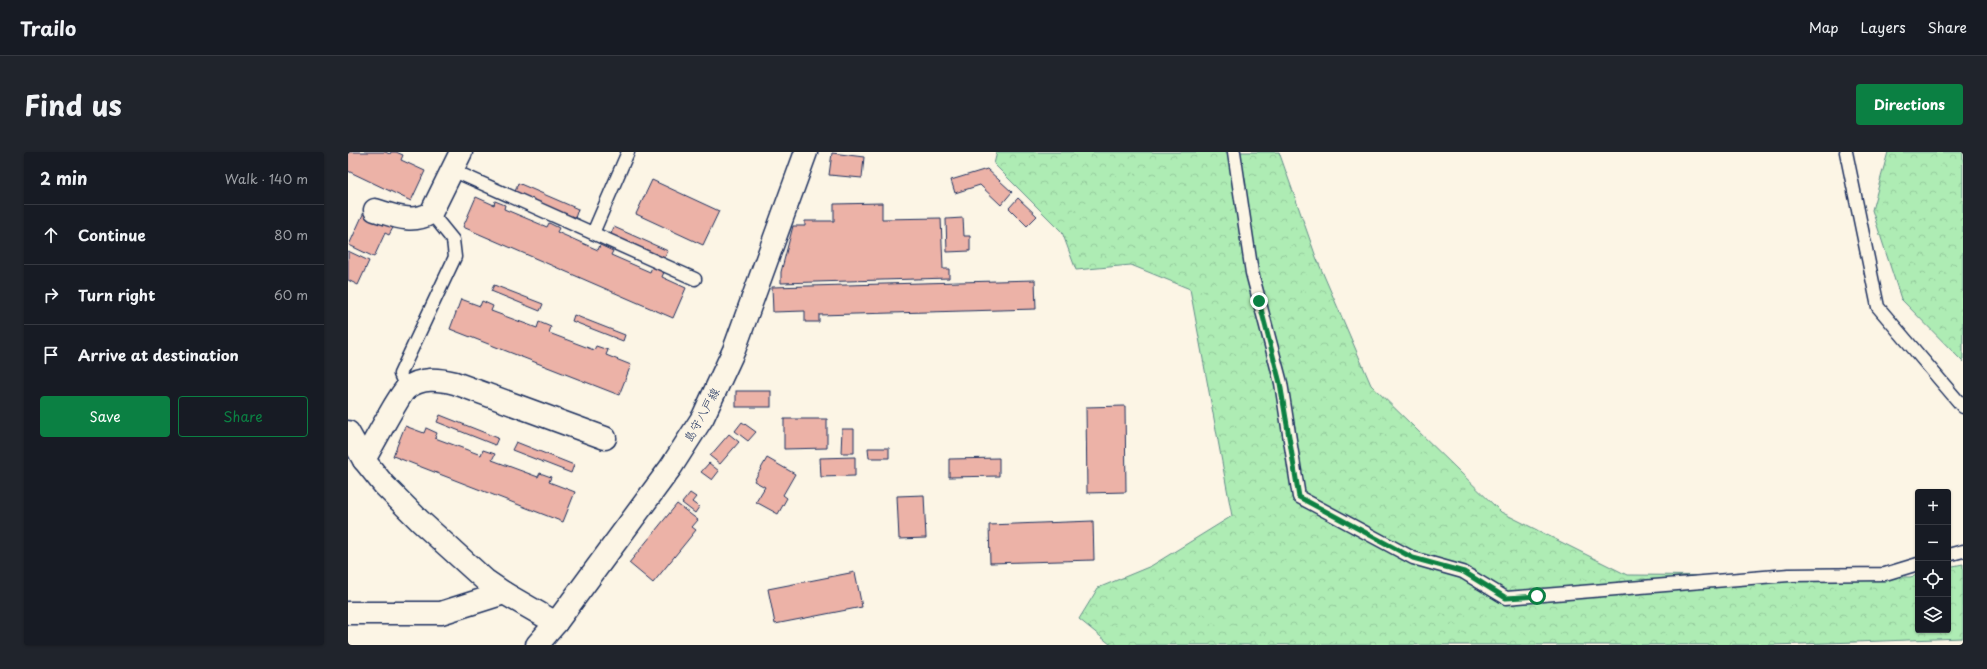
<!DOCTYPE html>
<meta charset="utf-8">
<style>
:root{--surface:#171b24;--page:#20242c;--text:#f1f3f6;--muted:#9ea1a6;--line:#363941;--accent:#0b8043}
body{margin:0;font-family:"Playpen Sans","Klee One",sans-serif;background:var(--page);color:var(--text)}
.controls{position:absolute;right:12px;bottom:12px;display:grid;overflow:hidden;border-radius:4px;box-shadow:0 1px 3px #0004}
.controls button{width:36px;height:36px;display:grid;place-items:center;padding:0;border:0;border-bottom:1px solid var(--line);background:var(--surface);color:var(--text);font:20px sans-serif}
.stop{position:absolute;width:12px;height:12px;margin:-9px;border:3px solid #0b8043;border-radius:50%;background:#fff}
.stop.end{background:#0b8043;border-color:#fff;box-shadow:0 1px 4px #0008}
.list{margin:0;padding:0;list-style:none}
h2{display:flex;justify-content:space-between;align-items:center;height:52px;margin:0;padding:0 16px;font-size:17px}
h2 small{font-size:13px;font-weight:400;color:var(--muted)}
.list li{display:grid;grid-template-columns:26px 1fr auto;gap:12px;align-items:center;box-sizing:border-box;height:60px;padding:0 16px;border-top:1px solid var(--line)}
.list b{display:block;font-size:15px;white-space:nowrap}
.list em{font-size:13px;font-style:normal;color:var(--muted)}
.actions{display:flex;gap:8px;padding:12px 16px}
.actions a{flex:1;padding:9px 0;border:1px solid var(--accent);border-radius:4px;text-align:center;font-size:14px;color:var(--accent)}
.actions .main{background:var(--accent);color:#fff}
.icon{flex:none;width:22px;height:22px;fill:none;stroke:currentColor;stroke-width:2;stroke-linecap:round;stroke-linejoin:round}
.map{position:relative;flex:none;width:1615px;height:493px;overflow:hidden;border-radius:4px}
header{display:flex;align-items:center;gap:24px;box-sizing:border-box;height:56px;padding:0 20px;background:var(--surface);border-bottom:1px solid var(--line)}
header strong{font-size:19px}
nav{display:flex;gap:22px;margin-inline-start:auto;font-size:14px}
.intro{display:flex;align-items:center;justify-content:space-between;box-sizing:border-box;height:96px;padding:0 24px}
h1{margin:0;font-size:28px}
.button{padding:10px 18px;border-radius:4px;background:var(--accent);color:#fff;font-size:14px;font-weight:700}
main{display:flex;gap:24px;padding:0 24px}
aside{flex:1;background:var(--surface);border-radius:4px;box-shadow:0 1px 3px #0004}
.map>svg:first-child{display:block}
</style>
<header>
<strong>Trailo</strong>
<nav><a>Map</a><a>Layers</a><a>Share</a></nav>
</header>
<div class="intro"><h1>Find us</h1><a class="button">Directions</a></div>
<main>
<aside>
<h2>2 min<small>Walk · 140 m</small></h2>
<ul class="list">
<li><svg class="icon" aria-label="ahead" viewBox="0 0 24 24"><path d="M12 20V5M6 11l6-6 6 6"/></svg><div><b>Continue</b></div><em>80 m</em></li>
<li><svg class="icon" aria-label="right" viewBox="0 0 24 24"><path d="M7 20v-9h11M14 6l5 5-5 5"/></svg><div><b>Turn right</b></div><em>60 m</em></li>
<li><svg class="icon" aria-label="arrive" viewBox="0 0 24 24"><path d="M6 21V4h12l-3 4 3 4H6"/></svg><div><b>Arrive at destination</b></div></li>
</ul>
<div class="actions"><a class="main">Save</a><a>Share</a></div>
</aside>
<div class="map">
<svg width="1615" height="493" viewBox="0 0 1615 493">
<defs>
<pattern id="forest-crowns" width="20" height="18" patternUnits="userSpaceOnUse"><rect width="20" height="18" fill="#aeecb4"/><path d="M2 6a3 3 0 1 1 6 0M12 15a3 3 0 1 1 6 0" fill="none" stroke="#95cb9d"/></pattern>
</defs>
<rect width="100%" height="100%" fill="#fcf5e5"/>
<filter id="ink" filterUnits="userSpaceOnUse"><feTurbulence type="fractalNoise" baseFrequency=".025" numOctaves="2"/><feDisplacementMap in="SourceGraphic" scale="8" xChannelSelector="R" yChannelSelector="G"/><feConvolveMatrix kernelMatrix="1 2 1 2 8 2 1 2 1" color-interpolation-filters="sRGB"/></filter>
<g filter="url(#ink)">
<g fill="url(#forest-crowns)" stroke="#648e89">
<path d="M649 0H931L968 105 1023 233 1153 360 1279 423 1562 425 1570 423V478H1600V415L1615 412V486L1426 493H763L731 467 750 436 803 414 884 364 842 137 783 113 728 118 714 80 646 12Z"/>
<path d="M1540 0H1615V210L1553 147 1524 58Z"/>
</g>
<g fill="#ecb2a7" stroke="#1b2f5e">
<path d="M0 0H37L42 2 43 0H48L55 3 53 8 77 19 63 49 0 19Z"/>
<path d="M484 1 516 5 514 26 481 23Z"/>
<path d="M639 17 664 40 653 53 632 33 607 41 603 28Z"/>
<path d="M304 28 371 59 355 93 288 62Z"/>
<path d="M170 31 230 57 227 66 167 40Z"/>
<path d="M128 45 146 53 147 49 157 53 156 57 199 75 201 71 211 76 209 80 250 98 252 93 265 99 263 103 302 120 304 115 316 120 314 125 338 136 325 166 115 75Z"/>
<path d="M670 46 689 64 679 74 661 56Z"/>
<path d="M534 51V67L593 66 595 117H601V126L433 131V120L445 74H457V69H486V52Z"/>
<path d="M16 60 46 74 41 83 37 81 26 105 1 93Z"/>
<path d="M615 66 616 84H622V99L599 100 598 67Z"/>
<path d="M266 75 320 99 316 107 262 84Z"/>
<path d="M0 99 21 109 10 133 0 128Z"/>
<path d="M687 128 688 157 471 163V170H457V159L425 160 424 135Z"/>
<path d="M146 133 195 152 192 159 143 139Z"/>
<path d="M113 147 132 154 134 149 145 154 143 159 189 176 191 170 203 175 201 181 246 198 248 194 260 198 258 203 283 213 271 243 102 177Z"/>
<path d="M226 163 277 183 275 189 224 169Z"/>
<rect x="388" y="239" width="35" height="16"/>
<path d="M777 254 778 340 739 341 738 255Z"/>
<path d="M92 263 150 286 147 293 89 270Z"/>
<path d="M436 267H479V296L436 297Z"/>
<path d="M394 270 408 280 400 289 387 279Z"/>
<path d="M57 274 76 281 78 276 89 281 87 286 133 303 135 298 147 302 144 308 190 325 192 321 203 325 201 330 227 340 215 370 45 304Z"/>
<path d="M494 277H506V301H493Z"/>
<path d="M381 282 391 290 372 312 362 304Z"/>
<path d="M168 290 226 313 223 321 164 298Z"/>
<path d="M520 296H541V306H521Z"/>
<path d="M507 305V324L473 325 472 306Z"/>
<path d="M419 306 447 322 435 343 439 346 430 362 408 350 417 335 406 329Z"/>
<path d="M651 306V324L601 325V307Z"/>
<path d="M361 311 371 319 364 328 353 320Z"/>
<path d="M342 341 348 345 344 350 351 355 347 361 334 351Z"/>
<path d="M576 343 578 386 551 387 549 344Z"/>
<path d="M329 352 350 368 344 375 348 378 305 431 281 411Z"/>
<path d="M745 369 746 408 642 411 641 373Z"/>
<path d="M507 420 514 455 427 472 420 437Z"/>
</g>
<g fill="none" stroke-linecap="round" stroke-linejoin="round">
<g stroke="#1b2f5e" stroke-width="15">
<g id="lane">
<path d="M886 0 904 121 933 231 951 345 1065 406 1115 420 1158 446 1441 423 1537 422 1570 412"/>
<path d="M1498 0 1530 155 1615 255"/>
<path d="M104 18 347 127"/>
<path d="M245 81 280 0"/>
<path d="M58 236 52 222 107 105 105 88 83 61"/>
<path d="M1600 403 1615 399"/>
</g>
</g>
<g stroke="#1b2f5e" stroke-width="25">
<g id="street">
<path d="M27 58C47 64 64 72 83 61L113 0"/>
<path d="M0 280 16 308 36 333 72 369 137 428 156 441 208 471"/>
<path d="M16 308C23 296 52 241 59 236 74 225 90 227 107 231L257 286"/>
<path d="M0 461H93L156 441"/>
</g>
</g>
<g stroke="#1b2f5e" stroke-width="25">
<path id="secondary" d="M189 493 208 471 323 315 355 265 386 198 458 0"/>
</g>
<use href="#lane" stroke="#fcf5e5" stroke-width="12"/>
<use href="#street" stroke="#fcf5e5" stroke-width="22"/>
<use href="#secondary" stroke="#fcf5e5" stroke-width="22"/>
</g>
</g>
<g fill="none" stroke-linecap="round" stroke-linejoin="round" filter="url(#ink)">
<path stroke="#0b8043" stroke-width="5" d="M911 149 932 231 951 345 1065 406 1116 420 1158 446 1189 444"/>
</g>
<g text-anchor="middle" stroke-width="4" stroke-linejoin="round" paint-order="stroke">
<g font-size="12" fill="#1b2f5e" stroke="#fcf5e5">
<text transform="translate(354 263) rotate(-61)" y="4">島守八戸線</text>
</g>
</g>
</svg>
<div class="controls">
<button>+</button>
<button>−</button>
<button><svg class="icon" aria-label="locate" viewBox="0 0 24 24"><circle cx="12" cy="12" r="6"/><path d="M12 2v4M12 18v4M2 12h4M18 12h4"/></svg></button>
<button><svg class="icon" aria-label="layers" viewBox="0 0 24 24"><path d="M12 4l9 5-9 5-9-5zM3 14l9 5 9-5"/></svg></button>
</div>
<div class="stop" style="left:1189px;top:444px"></div>
<div class="stop end" style="left:911px;top:149px"></div>
</div>
</main>
